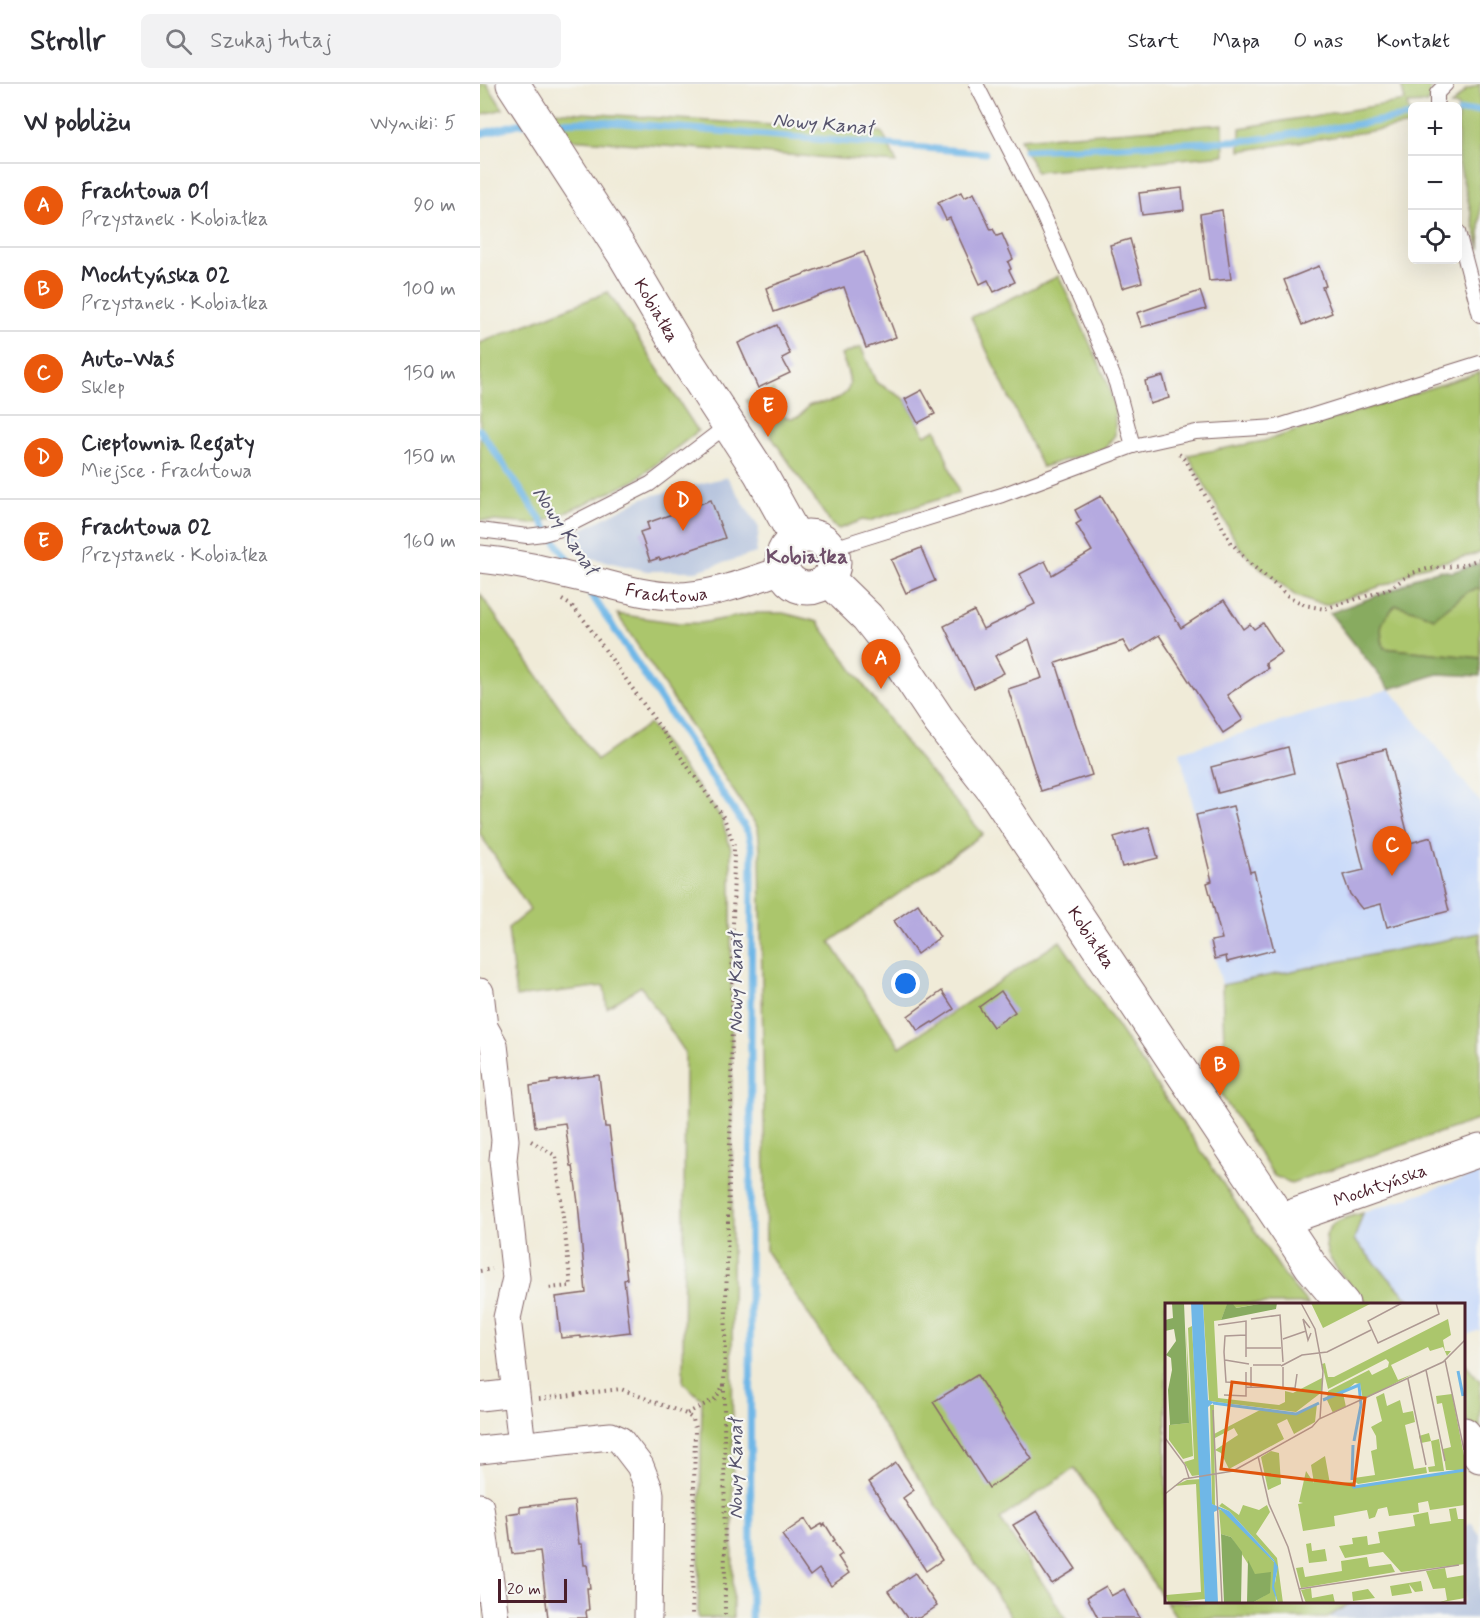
<!DOCTYPE html>
<html lang="pl">
<meta charset="utf-8">
<style>
:root{--surface:#fff;--page:#f2f2f3;--text:#2b2b33;--muted:#7c7c81;--line:#e1e1e2;--accent:#ea580c}
body{margin:0;font-family:Mynerve,sans-serif;background:var(--page);color:var(--text)}
.controls{position:absolute;right:18px;top:18px;display:grid;overflow:hidden;border-radius:9px;box-shadow:0 6px 24px #0002}
.controls button{width:54px;height:54px;display:grid;place-items:center;padding:0;border:0;border-bottom:2px solid var(--line);background:var(--surface);color:var(--text);font:30px sans-serif}
.scale{position:absolute;left:18px;bottom:15px;width:69px;box-sizing:border-box;padding-left:6px;border:3px solid #4a1f2b;border-top:0;font-size:16px;line-height:21px;white-space:nowrap;color:#4a1f2b;-webkit-text-stroke:4px #f6f6f2;paint-order:stroke}
.you{position:absolute;left:426px;top:900px;width:21px;height:21px;margin:-15px;border:4px solid #fff;border-radius:50%;background:#1a73e8;box-shadow:0 0 0 9px #1a73e833}
.badge{display:grid;place-items:center;width:39px;height:39px;border-radius:50%;background:var(--accent);color:#fff;font-size:20px;font-weight:700}
.pin{position:absolute;translate:-50% -50px;filter:drop-shadow(0 2px 3px #0008)}
.pin::after{content:'';position:absolute;top:32px;width:21px;height:18px;background:inherit;clip-path:polygon(0 0,100% 0,50% 100%)}
.list{margin:0;padding:0;list-style:none}
h2{display:flex;justify-content:space-between;align-items:center;height:78px;margin:0;padding:0 24px;font-size:26px}
h2 small{font-size:20px;font-weight:400;color:var(--muted)}
.list li{display:grid;grid-template-columns:39px 1fr auto;gap:18px;align-items:center;box-sizing:border-box;height:84px;padding:0 24px;border-top:2px solid var(--line)}
.list b{display:block;font-size:22px;white-space:nowrap}
.list p{margin:0;font-size:20px;white-space:nowrap;color:var(--muted)}
.list em{font-size:20px;font-style:normal;color:var(--muted)}
.icon{flex:none;width:33px;height:33px;fill:none;stroke:currentColor;stroke-width:2;stroke-linecap:round;stroke-linejoin:round}
.map{position:relative;flex:none;width:1000px;height:1534px;overflow:hidden}
header{display:flex;align-items:center;gap:36px;box-sizing:border-box;height:84px;padding:0 30px;background:var(--surface);border-bottom:2px solid var(--line)}
header strong{font-size:28px}
nav{display:flex;gap:33px;margin-inline-start:auto;font-size:21px}
.search{width:420px;height:54px;background:var(--page);display:flex;align-items:center;gap:15px;box-sizing:border-box;padding:0 21px;border-radius:9px;color:var(--muted);font-size:22px}
main{display:flex}
aside{flex:1;background:var(--surface)}
.map>svg:first-child{display:block}
</style>
<header>
<strong>Strollr</strong>
<div class="search"><svg class="icon" aria-label="search" viewBox="0 0 24 24"><circle cx="10" cy="10" r="6"/><path d="M15 15l6 6"/></svg>Szukaj tutaj</div>
<nav><a>Start</a><a>Mapa</a><a>O nas</a><a>Kontakt</a></nav>
</header>
<main>
<aside>
<h2>W pobliżu<small>Wyniki: 5</small></h2>
<ul class="list">
<li><span class="badge">A</span><div><b>Frachtowa 01</b><p>Przystanek · Kobiałka</p></div><em>90 m</em></li>
<li><span class="badge">B</span><div><b>Mochtyńska 02</b><p>Przystanek · Kobiałka</p></div><em>100 m</em></li>
<li><span class="badge">C</span><div><b>Auto-Waś</b><p>Sklep</p></div><em>150 m</em></li>
<li><span class="badge">D</span><div><b>Ciepłownia Regaty</b><p>Miejsce · Frachtowa</p></div><em>150 m</em></li>
<li><span class="badge">E</span><div><b>Frachtowa 02</b><p>Przystanek · Kobiałka</p></div><em>160 m</em></li>
</ul>
</aside>
<div class="map">
<svg width="1000" height="1534" viewBox="0 0 1000 1534">
<rect width="100%" height="100%" fill="#f6f6f2"/>
<filter id="ink" filterUnits="userSpaceOnUse"><feTurbulence type="fractalNoise" baseFrequency=".0167" numOctaves="2"/><feDisplacementMap in="SourceGraphic" scale="12" xChannelSelector="R" yChannelSelector="G"/><feConvolveMatrix kernelMatrix="1 2 1 2 8 2 1 2 1" color-interpolation-filters="sRGB"/></filter>
<filter id="wash" filterUnits="userSpaceOnUse"><feTurbulence type="fractalNoise" baseFrequency=".008" numOctaves="4" result="noise"/><feDisplacementMap in="SourceGraphic" scale="24" xChannelSelector="R" yChannelSelector="G"/><feGaussianBlur stdDeviation="1.35" result="paint"/><feColorMatrix in="noise" values="0 0 0 0 0 0 0 0 0 0 0 0 0 0 0 0 0 1.4 0 .05"/><feComposite in="paint" operator="in"/></filter>
<g filter="url(#wash)">
<rect width="100%" height="100%" fill="#f0ebd8"/>
<g fill="#cbdbf9">
<path d="M910 605 1000 718V849L742 901 731 856 741 853 728 799 732 798 700 668Z"/>
<path d="M1000 1089V1246L984 1252V1220H933L874 1156 883 1129Z"/>
</g>
<g fill="#b7c5de">
<path d="M247 393 279 444 276 469 216 487H167L102 472 89 452 163 414Z"/>
<path d="M991 1438 1000 1451V1534H847L872 1518H984V1443Z"/>
</g>
<g fill="#abc66c" stroke="#7a724c" stroke-width="1.5">
<path d="M0 0H7L23 25 0 31Z"/>
<path d="M921 0H951L948 19 927 20 932 41 760 67V44L925 17Z"/>
<path d="M1000 0V165L978 75V22H971L986 6Z"/>
<path d="M71 27 402 48 417 79 88 55Z"/>
<path d="M743 40 744 71 556 88 540 55Z"/>
<path d="M579 192 627 297 635 327V351L625 364 562 383 491 233Z"/>
<path d="M128 208 218 347 154 397 74 434 53 440 0 436V259Z"/>
<path d="M381 263 396 298 425 315 445 351 456 345 479 409 389 437 382 436 359 445 352 441 266 316 293 305 304 333 312 334 320 332 328 322C335 319 341 319 348 318 378 310 371 293 361 271Z"/>
<path d="M1000 288V469L937 484 916 497 846 521 833 519 816 512 772 477 758 461 708 371 784 357Z"/>
<path d="M1000 504V574L904 564C898 541 900 537 916 521L937 527 954 534 989 507Z"/>
<path d="M0 510 117 676 169 640 241 733 251 765 253 1534H218L222 1315 203 1299 205 968 161 902 127 924 124 902 36 913 28 844 50 826 0 750Z"/>
<path d="M275 529H303L338 538 424 657 503 750 350 858 420 963 580 857 807 1195 828 1220H686V1518H872L847 1534H697L595 1384 520 1435 586 1534H532L286 1167 280 764 278 744 137 530 199 539H221Z"/>
<path d="M1000 849V1035L811 1099 794 1092 729 992 744 957 742 901Z"/>
<path d="M883 1129 874 1156 933 1220H888C872 1202 829 1166 852 1141 859 1134 874 1132 883 1129Z"/>
<path d="M984 1278 1000 1297V1354L984 1333Z"/>
</g>
<path fill="#88ab60" stroke="#696546" stroke-width="1.5" d="M1000 479V504L989 507 954 534 937 527 916 521C901 537 898 542 904 564L1000 574V592L958 590 910 605 850 529 920 503 934 494 961 486 972 488Z"/>
<g fill="none" stroke-linecap="round" stroke-linejoin="round">
<g stroke="#6fb7e7" stroke-width="7">
<path d="M980 28 1000 26"/>
<path d="M68 38 117 37 505 69"/>
<path d="M0 50 38 40 48 39"/>
<path d="M546 66 772 56 932 32"/>
<path d="M0 346 93 483"/>
<path d="M106 502 268 748 272 765 270 1159 271 1534"/>
</g>
</g>
<g id="blocks">
<g fill="#b5aae0">
<path d="M702 104 704 126 662 131 659 109Z"/>
<path d="M481 108 484 114 494 109 511 146 513 145 517 152 522 150 533 175 528 178 531 185 529 186 535 198 514 208 508 196 500 200 470 134 466 136 458 119Z"/>
<path d="M742 126 751 195 729 197 720 130Z"/>
<path d="M650 155 662 198 642 204 630 161Z"/>
<path d="M384 168 416 253 386 264 364 203 294 228 286 204Z"/>
<path d="M839 182 846 202 842 203 852 229 822 241 804 196Z"/>
<path d="M720 207 726 225 662 243 657 229Z"/>
<path d="M297 241 310 270 302 274 310 289 278 304 258 259Z"/>
<path d="M683 292 689 314 670 320 665 297Z"/>
<path d="M442 306 455 330 438 339 425 315Z"/>
<path d="M621 412 701 544 744 516 763 545 770 540 774 545 783 539 802 568 785 579 788 584 747 611 763 636 743 649 679 551 650 569 643 557 576 579 612 691 561 707 528 605 562 594 549 555 515 572 524 589 494 604 464 542 494 527 503 545 555 520 540 490 565 477 572 491 612 467 596 440 601 437 595 426Z"/>
<path d="M231 416 245 454 180 476 179 474 170 477 160 448 169 445 167 439Z"/>
<path d="M441 464 455 497 426 509 411 476Z"/>
<path d="M808 663 814 689 738 709 731 683Z"/>
<path d="M906 665 930 759 951 753 969 827 907 843 901 820 882 825 870 810 863 791 884 786 856 677Z"/>
<path d="M753 722 770 788 774 787 794 866 747 878 746 872 735 875 731 857 742 855 727 799 732 797 716 731Z"/>
<path d="M669 743 678 774 642 783 634 753Z"/>
<path d="M438 820 460 853 437 870 414 837Z"/>
<path d="M462 907 474 925 453 939 452 938 438 947 428 932Z"/>
<path d="M521 907 535 928 513 943 499 923Z"/>
<path d="M119 991 125 1043H129L141 1137H140L147 1195 144 1196 150 1248 101 1254V1252L81 1254 76 1213 106 1209 98 1119 93 1082H91L85 1039 55 1043 50 1002 70 999V997Z"/>
<path d="M497 1291 552 1375 509 1404 453 1318Z"/>
<path d="M416 1379 434 1406 423 1414 462 1476 446 1487 389 1398Z"/>
<path d="M94 1417 99 1460H102L104 1481H107L110 1504H107L109 1526H107L106 1528 107 1534H68L60 1467 32 1470 27 1430 40 1428V1423Z"/>
<path d="M557 1427 596 1485 572 1500 533 1441Z"/>
<path d="M325 1435 332 1446 342 1440 343 1442 345 1440 355 1456 353 1457 362 1470 358 1473 369 1489 351 1502 339 1485 330 1492 302 1451Z"/>
<path d="M435 1489 457 1522 439 1534H427L408 1507Z"/>
<path d="M626 1502 631 1512 644 1505 660 1534H618L607 1513Z"/>
</g>
</g>
</g>
<g filter="url(#ink)">
<use href="#blocks" fill-opacity="0" stroke="#846668" stroke-width="1.5"/>
<g fill="none" stroke-linecap="round" stroke-linejoin="round">
<g stroke="#846668" stroke-width="16">
<g id="service">
<path d="M496 0 560 125 625 272 636 299 653 362"/>
<path d="M957 22V9L966 0"/>
<path d="M978 148 1000 231"/>
<path d="M0 446 47 452 63 450 81 445 170 400 249 340"/>
<path d="M351 465 378 456 522 411 653 362 716 348 796 343 1000 279"/>
</g>
</g>
<g stroke="#846668" stroke-width="29">
<g id="minor">
<path id="s1" d="M0 475C42 479 82 490 123 499 146 505 171 512 195 512 232 512 269 497 303 486"/>
<path d="M0 908 4 943 14 961 25 1056 23 1076 36 1194 27 1234 42 1361"/>
<path d="M0 1313 35 1309"/>
<path d="M0 1366 120 1353 131 1352 140 1356 160 1382 169 1405 170 1410 168 1534"/>
<path d="M0 1423 15 1534"/>
</g>
</g>
<g stroke="#846668" stroke-width="35">
<g id="tertiary">
<path id="s2" d="M33 0 143 169 203 271 280 389 316 454"/>
<circle cx="328" cy="478" r="26"/>
<path id="s3" d="M348 495 387 533 406 557 460 638 514 707 831 1182 863 1220"/>
<path id="s4" d="M801 1136 1000 1066"/>
<path d="M984 1350 1000 1372"/>
</g>
</g>
<g stroke="#846668" stroke-width="4" stroke-dasharray="1.5 4.5" stroke-linecap="butt">
<path d="M699 370 707 378 750 457 766 476 808 512 825 521 844 525 909 505 932 489 947 485 982 481 1000 475"/>
<path d="M82 516 92 522 104 536 244 734 254 761 251 1017 244 1301 235 1315 206 1330"/>
<path d="M51 1057 76 1072 91 1202 68 1204"/>
<path d="M0 1187 12 1185"/>
<path d="M244 1301 245 1534"/>
<path d="M59 1315 141 1305 206 1330 213 1335 215 1345 212 1534"/>
</g>
<use href="#service" stroke="#fff" stroke-width="14"/>
<use href="#minor" stroke="#fff" stroke-width="27"/>
<use href="#tertiary" stroke="#fff" stroke-width="33"/>
</g>
</g>
<g text-anchor="middle" stroke-width="4.5" stroke-linejoin="round" paint-order="stroke">
<g font-size="18" fill="#4a1f2b" stroke="#f6f6f2">
<text dy="6" stroke="none"><textPath href="#s2" startOffset="268">Kobiałka</textPath></text>
<text dy="6" stroke="none"><textPath href="#s1" startOffset="190">Frachtowa</textPath></text>
<text dy="6" stroke="none"><textPath href="#s3" startOffset="446">Kobiałka</textPath></text>
<text dy="6" stroke="none"><textPath href="#s4" startOffset="105">Mochtyńska</textPath></text>
</g>
<g font-size="20" font-style="italic" fill="#57546d" stroke="#f6f6f2">
<text transform="translate(343 39) rotate(5)" y="7">Nowy Kanał</text>
<text transform="translate(86 446) rotate(56)" y="7">Nowy Kanał</text>
<text transform="translate(255 899) rotate(-90)" y="7">Nowy Kanał</text>
<text transform="translate(255 1385) rotate(-90)" y="7">Nowy Kanał</text>
</g>
<g font-size="21" font-weight="bold" fill="#6f506a" stroke="#f6f6f2">
<text x="327" y="479">Kobiałka</text>
</g>
</g>
<g transform="translate(685 1219)">
<rect width="300" height="300" fill="#f0ebd8"/>
<path d="M38 0H100L70 5 62 2 56 17 49 18 53 95 114 102 120 99V88L128 90 157 75V89L131 109 44 98ZM146 0H207L158 25ZM283 16 286 32 278 37 280 48H286L282 53 278 44 265 48 263 44 226 62 233 77 248 71 198 97 195 81 190 80 178 90 181 104 168 110 162 97 163 88 204 67 207 72 223 64 224 59 221 56 163 86 157 61 160 60 163 74H169ZM21 23 28 153 18 156 4 137V122L24 120ZM27 23 35 172 27 173 19 159 29 156 23 25ZM219 90 222 103 235 97 238 110 248 108 250 119 240 122 249 166 261 164 262 170 193 181 187 176 186 160 189 175 210 172 206 148 212 146 211 133 206 124 217 118 211 94ZM287 91 300 158V202L265 207 263 198 253 200 254 209 224 213 222 204 213 206 210 214 204 216 202 207 169 213 170 223 138 228 133 201 138 200 134 199 141 168 149 180 146 162 160 153 165 181 188 179 190 183 295 167H281L278 146 286 144 277 100 272 101 271 93ZM152 101 150 119 129 131 122 116 112 121 119 136 64 166 56 150 50 147 73 132 69 125 50 135 49 131 95 107 132 111ZM45 102H49L50 203 47 201ZM264 130 266 138 274 136 279 168 264 169 263 164 270 163 266 138 256 140 254 133ZM106 148 114 150 116 181 103 187 96 154ZM36 176 40 296 3 300 1 292 36 289 31 181 9 183 22 177ZM57 200 74 212 78 202 94 207 102 202 105 209 91 231 112 255 118 300H113L109 286 112 268 109 257 64 208 54 203ZM291 205 293 216H300V261L236 269 218 249 180 255 174 243 188 241 187 235 202 233 203 242 215 240 213 229 250 223 248 212 263 209 265 221 286 218 284 206ZM54 206 63 210 109 259 111 300H87L99 293 106 270 90 272 66 234 56 231ZM146 240 147 248 160 246 162 258 144 260 141 241ZM202 254 204 264 226 261 230 269 136 285 131 265 138 264 140 274 177 268 176 258ZM280 265 282 275 300 272V295L272 300 282 297 280 285 268 286 261 268ZM256 278 258 288 250 289 244 281 247 290 227 293 225 283ZM146 285 147 295 168 291 170 300H141L136 287ZM203 286 210 295 188 298 187 289Z" fill="#abc66c"/>
<path d="M7 0H19L24 120 5 122 3 87 7 67 6 55 1 52 11 38 9 26 0 28V17L8 15ZM100 0H112L111 6 56 17 62 1H68L71 5ZM56 231 66 234 77 249 76 300H59ZM83 257 90 271 106 269 105 290 87 300H82Z" fill="#88ab60"/>
<path d="M26 0H38L43 97 49 99 43 104 47 201 64 208 109 257 113 264 109 283 113 300 107 285 109 259 55 206 49 209 53 300H40Z" fill="#6fb7e7"/>
<path fill="none" stroke="#6fb7e7" stroke-width="3" d="M293 68 298 93M158 97 194 82 196 102 189 138M48 100 131 111 154 100M187 177 188 142M187 180 189 184 300 167"/>
<path fill="none" stroke="#ae9993" stroke-width="1.5" d="M136 0 150 26 158 68 155 116M237 0 203 18 213 40 274 11 271 0M86 16 115 12 118 59M53 22 81 18V54M145 25 138 16 143 37 146 30M81 32 60 33 59 49 61 79 81 80M118 36 141 28M81 45H116M60 57 84 61M280 57 299 147M120 61 116 63 137 52 162 49 206 27M88 62H116M86 64V84M261 67 280 158M243 76 261 162M81 84 130 85 132 71M118 85V64M59 92 81 93V69M48 107 57 300M0 135 20 162 24 175M93 153 104 201 123 244 138 300M0 191 19 176 68 168 147 124 154 116 278 59 300 37M134 286 294 262"/>
<path fill="#e0560e" fill-opacity="0.15" stroke="#e0560e" stroke-width="3" d="M67 79 200 95 189 182 56 166Z"/>
<rect width="300" height="300" fill="none" stroke="#4a1f2b" stroke-width="3"/>
</g>
</svg>
<div class="controls">
<button>+</button>
<button>−</button>
<button><svg class="icon" aria-label="locate" viewBox="0 0 24 24"><circle cx="12" cy="12" r="6"/><path d="M12 2v4M12 18v4M2 12h4M18 12h4"/></svg></button>
</div>
<div class="scale">20 m</div>
<div class="you"></div>
<div class="pin badge" style="left:401px;top:605px">A</div>
<div class="pin badge" style="left:740px;top:1012px">B</div>
<div class="pin badge" style="left:912px;top:792px">C</div>
<div class="pin badge" style="left:203px;top:447px">D</div>
<div class="pin badge" style="left:288px;top:353px">E</div>
</div>
</main>
